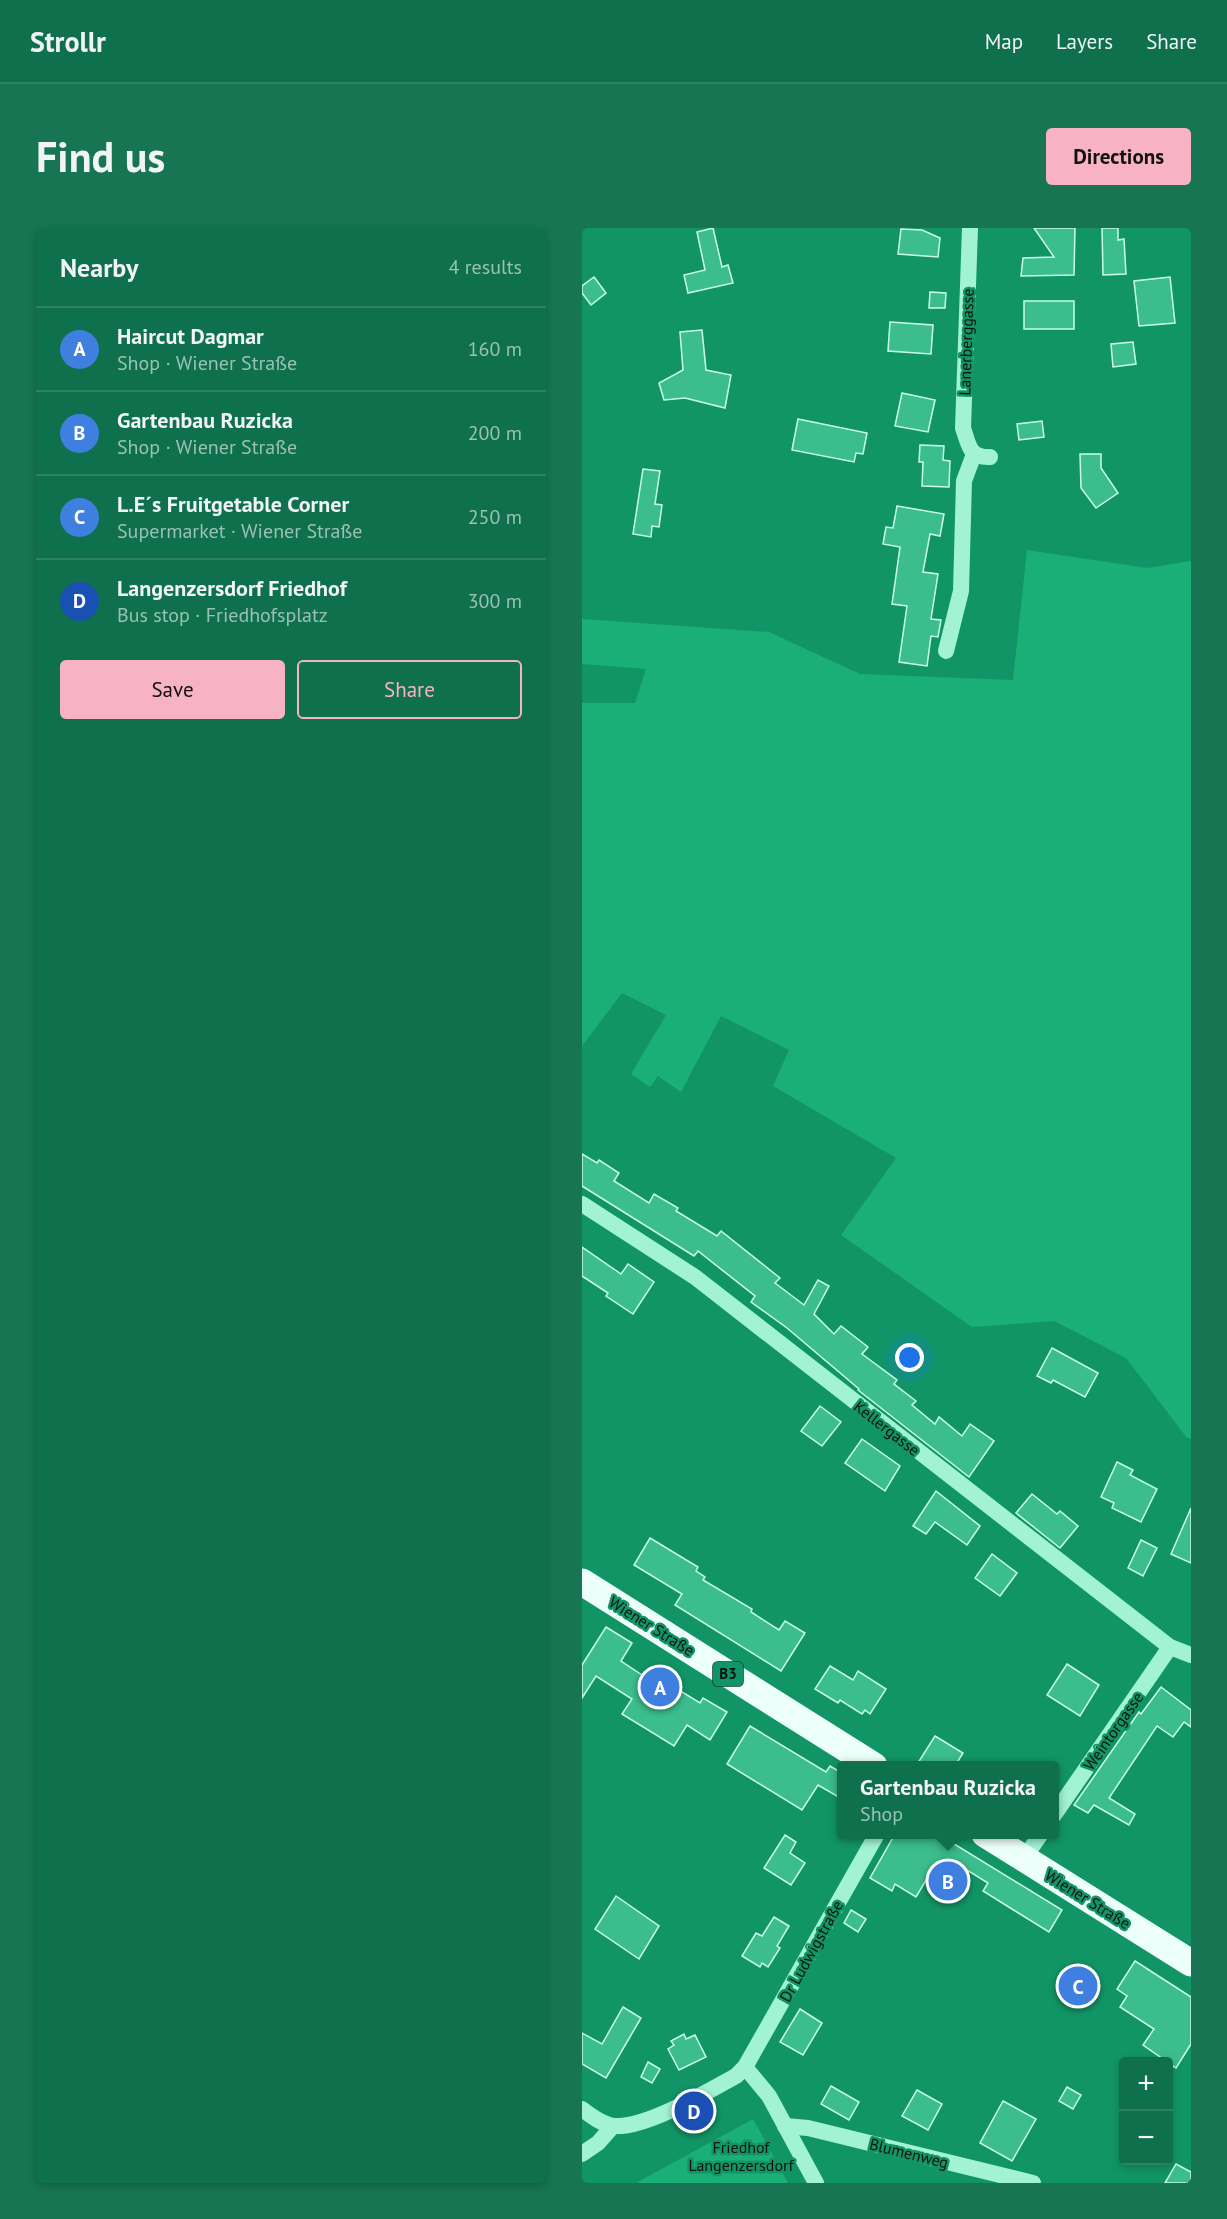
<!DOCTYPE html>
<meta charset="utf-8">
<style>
:root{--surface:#0e704c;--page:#177553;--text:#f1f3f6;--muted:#9bc1b5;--line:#2e8264;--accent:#f7b2c3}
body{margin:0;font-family:"PT Sans",sans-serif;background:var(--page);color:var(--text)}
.controls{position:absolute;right:18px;bottom:18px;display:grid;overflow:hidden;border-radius:6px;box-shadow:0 3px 9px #0003}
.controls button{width:54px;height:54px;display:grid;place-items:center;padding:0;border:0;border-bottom:2px solid var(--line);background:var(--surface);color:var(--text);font:30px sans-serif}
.you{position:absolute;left:328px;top:1130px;width:21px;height:21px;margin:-15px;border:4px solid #fff;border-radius:50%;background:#1a73e8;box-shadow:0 0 0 9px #1a73e833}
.badge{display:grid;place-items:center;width:39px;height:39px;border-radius:50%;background:var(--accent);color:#fff;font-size:20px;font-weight:700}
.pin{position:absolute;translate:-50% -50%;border:3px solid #fff;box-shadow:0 2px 6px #0006}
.popup{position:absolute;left:255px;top:1533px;width:222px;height:78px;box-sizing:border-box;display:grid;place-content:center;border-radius:6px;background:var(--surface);filter:drop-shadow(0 2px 4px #0005);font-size:20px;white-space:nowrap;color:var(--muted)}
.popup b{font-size:22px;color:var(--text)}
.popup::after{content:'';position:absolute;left:50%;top:100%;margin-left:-12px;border:12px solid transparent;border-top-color:var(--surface)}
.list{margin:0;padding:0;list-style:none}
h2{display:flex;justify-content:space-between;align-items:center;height:78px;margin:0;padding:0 24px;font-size:26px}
h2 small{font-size:20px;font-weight:400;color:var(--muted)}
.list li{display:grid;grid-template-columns:39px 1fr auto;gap:18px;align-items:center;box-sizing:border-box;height:84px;padding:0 24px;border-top:2px solid var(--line)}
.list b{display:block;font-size:22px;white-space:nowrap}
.list p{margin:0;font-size:20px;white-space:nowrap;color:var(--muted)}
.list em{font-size:20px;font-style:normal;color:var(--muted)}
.actions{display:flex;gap:12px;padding:18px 24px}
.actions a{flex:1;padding:14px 0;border:2px solid var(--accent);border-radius:6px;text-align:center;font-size:21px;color:var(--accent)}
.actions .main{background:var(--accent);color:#111}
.map{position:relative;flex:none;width:609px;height:1955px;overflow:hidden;border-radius:6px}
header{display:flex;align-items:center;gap:36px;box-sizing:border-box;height:84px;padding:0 30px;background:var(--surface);border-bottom:2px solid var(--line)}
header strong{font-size:28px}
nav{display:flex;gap:33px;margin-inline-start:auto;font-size:21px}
.intro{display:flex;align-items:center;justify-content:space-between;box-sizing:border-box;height:144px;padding:0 36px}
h1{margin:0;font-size:42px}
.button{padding:15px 27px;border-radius:6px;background:var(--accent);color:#111;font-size:21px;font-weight:700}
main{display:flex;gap:36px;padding:0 36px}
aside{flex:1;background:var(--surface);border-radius:6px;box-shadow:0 3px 9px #0003}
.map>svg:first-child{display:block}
</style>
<header>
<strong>Strollr</strong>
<nav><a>Map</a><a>Layers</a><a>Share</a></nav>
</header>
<div class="intro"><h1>Find us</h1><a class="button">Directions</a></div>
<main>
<aside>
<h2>Nearby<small>4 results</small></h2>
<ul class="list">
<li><span class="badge" style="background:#3f7fe0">A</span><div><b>Haircut Dagmar</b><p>Shop · Wiener Straße</p></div><em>160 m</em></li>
<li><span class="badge" style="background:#3f7fe0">B</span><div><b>Gartenbau Ruzicka</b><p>Shop · Wiener Straße</p></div><em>200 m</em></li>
<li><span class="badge" style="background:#3f7fe0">C</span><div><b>L.E´s Fruitgetable Corner</b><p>Supermarket · Wiener Straße</p></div><em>250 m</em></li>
<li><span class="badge" style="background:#1a4fb4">D</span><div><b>Langenzersdorf Friedhof</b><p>Bus stop · Friedhofsplatz</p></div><em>300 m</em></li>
</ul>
<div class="actions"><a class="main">Save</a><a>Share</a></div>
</aside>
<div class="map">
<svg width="609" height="1955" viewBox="0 0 609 1955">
<rect width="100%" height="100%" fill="#129566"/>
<g fill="#1aaf77">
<path d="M445 322 565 340 609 333V1210H605L544 1130 472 1093 390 1099 259 1007 314 930 191 858 207 822 139 788 99 864 76 848 68 859 49 846 84 787 40 765 0 818V475H53L64 441 0 436V391L187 404 278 446 431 452Z"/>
<path d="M171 1891 206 1955H54Z"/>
</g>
<g fill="#3bbd8d" stroke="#c9fde9" stroke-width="1.5">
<path d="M131 0 140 39 146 37 151 55 106 65 102 47 123 42 115 4Z"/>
<path d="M452 0H493L492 47 439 48 441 30 472 29Z"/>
<path d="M520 0H536V12L542 11 544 46 521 47Z"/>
<path d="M319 1 340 2 358 10 356 29 316 26Z"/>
<path d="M12 49 24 65 9 77 0 65V58Z"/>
<path d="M588 49 593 95 557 98 552 53Z"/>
<path d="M348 64 364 65 363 80H347Z"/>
<rect x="442" y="73" width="50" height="28"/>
<path d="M308 94 351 97 349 126 306 123Z"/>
<path d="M120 102 124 142 149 147 143 180 103 170 82 172 77 155 101 142 98 104Z"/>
<path d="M551 114 554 136 531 139 529 116Z"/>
<path d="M320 165 353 172 346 204 313 198Z"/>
<path d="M216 191 285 205 281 226 274 225 272 234 210 222Z"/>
<path d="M460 193 462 209 437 212 435 196Z"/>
<path d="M338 217 362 218 361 232 368 233 367 259 340 258 341 234H337Z"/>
<path d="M498 226H519V240L536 265 514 280 499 260Z"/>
<path d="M61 241 78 243 73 276 80 277 77 299 70 298 69 309 51 306Z"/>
<path d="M315 278 362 286 358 308 348 306 341 344 356 346 349 391 359 392 356 409 349 408 345 438 317 434 325 378 310 376 318 319 301 316 304 299 311 300Z"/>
<path d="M0 926 15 935 17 932 37 945 32 953 67 975 72 966 96 980 94 983 135 1008 139 1003 198 1050 193 1055 222 1077 236 1052 247 1058 232 1086 252 1106 259 1098 286 1119 280 1126 315 1152 312 1156 334 1173 330 1177 353 1196 357 1189 380 1208 388 1196 412 1213 387 1249 276 1162 277 1161 205 1100 169 1074 173 1068 116 1023 112 1028 0 958Z"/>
<path d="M0 1019 39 1046 46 1036 72 1054 51 1086 24 1068 26 1065 0 1048Z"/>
<path d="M470 1120 516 1145 503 1169 471 1152 469 1155 455 1148Z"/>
<path d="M238 1178 259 1194 240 1218 219 1203Z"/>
<path d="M280 1211 318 1238 303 1263 263 1235Z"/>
<path d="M535 1234 551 1242 548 1247 575 1261 559 1294 530 1280 532 1275 519 1269Z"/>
<path d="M354 1263 398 1298 385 1317 353 1294 344 1306 331 1298Z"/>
<path d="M450 1266 475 1286 478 1283 496 1298 478 1320 434 1285Z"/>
<path d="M609 1280V1335L589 1326Z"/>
<path d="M68 1310 116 1339 114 1343 123 1349 121 1352 170 1381 169 1384 197 1402 203 1393 223 1405 199 1443 93 1377 100 1366 52 1337Z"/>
<path d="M559 1312 575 1320 561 1348 546 1340Z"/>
<path d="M410 1326 435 1345 418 1368 393 1350Z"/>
<path d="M24 1399 50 1415 39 1433 63 1449 66 1443 118 1475 121 1470 145 1484 128 1512 105 1497 92 1518 40 1486 50 1471 14 1448 0 1470V1437Z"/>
<path d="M485 1436 517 1457 498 1488 465 1467Z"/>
<path d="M248 1438 271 1452 276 1443 304 1461 288 1486 283 1482 280 1486 258 1472 256 1475 233 1461Z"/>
<path d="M579 1459 609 1482V1499L602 1494 591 1509 575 1498 527 1570 553 1586 547 1597 512 1577 506 1585 492 1577 557 1484 559 1486Z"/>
<path d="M168 1498 244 1544 248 1538 260 1545V1571L236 1557 220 1582 145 1536Z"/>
<path d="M353 1508 381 1525 373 1538H334Z"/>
<path d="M313 1606H356L480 1682 467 1704 401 1663 406 1655 369 1632 365 1640 355 1634 334 1669 313 1656 310 1663 288 1650Z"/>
<path d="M203 1607 214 1614 208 1625 223 1635 209 1657 182 1640Z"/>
<path d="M34 1668 77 1698 57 1731 13 1701Z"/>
<path d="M269 1682 284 1691 276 1704 262 1695Z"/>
<path d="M192 1689 207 1698 195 1718 198 1720 186 1739 180 1735 178 1739 160 1728 174 1705 180 1708Z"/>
<path d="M553 1733 609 1769V1816L594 1840 561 1817 572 1801 538 1779 545 1768 535 1761Z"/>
<path d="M498 1738 513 1748 494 1778 478 1769Z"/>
<path d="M41 1779 59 1790 24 1850 0 1836V1805L20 1816Z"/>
<path d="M218 1781 240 1795 221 1827 198 1814Z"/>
<path d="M102 1806 104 1811 113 1807 124 1829 97 1842 86 1821 92 1817 89 1813Z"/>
<path d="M66 1834 78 1841 70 1855 59 1849Z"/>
<path d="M249 1858 277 1874 267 1892 239 1876Z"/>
<path d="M485 1859 499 1867 491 1881 477 1873Z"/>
<path d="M335 1862 360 1876 346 1902 320 1888Z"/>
<path d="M421 1873 454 1891 430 1933 398 1915Z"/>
<path d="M594 1936 609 1944V1955H583Z"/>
</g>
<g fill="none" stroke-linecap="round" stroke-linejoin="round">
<g stroke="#a1f3d4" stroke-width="16">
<path d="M388 0 381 200C387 217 387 230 408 229"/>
<path d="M364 423 379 363 382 253 392 226"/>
<path d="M0 976 113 1049 588 1419 609 1427"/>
<path d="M472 1587 588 1419"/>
<path d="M442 1630 459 1606"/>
<path d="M163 1839 187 1868 234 1955"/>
<path d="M0 1881C9 1888 21 1897 33 1898 64 1900 125 1864 154 1848L163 1839 295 1606"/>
<path d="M203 1898 226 1900 451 1955"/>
<path d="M0 1926 16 1915 31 1898"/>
</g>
<g stroke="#edfff9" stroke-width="27">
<path d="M0 1354 292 1538"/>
<path d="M403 1606 609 1735"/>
</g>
</g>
<g text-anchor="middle" stroke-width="5" stroke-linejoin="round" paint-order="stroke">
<rect fill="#129566" stroke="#11392a" stroke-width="1.5" x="131" y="1434" width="30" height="24" rx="4.5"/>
<g font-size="15" font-weight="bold" fill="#111">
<text x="146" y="1451">B3</text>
</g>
<g font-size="16" fill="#111" stroke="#129566">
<text transform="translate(384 114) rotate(-88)" y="6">Lanerberggasse</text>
<text transform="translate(305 1200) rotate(38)" y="6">Kellergasse</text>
<text transform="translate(70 1398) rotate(32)" y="6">Wiener Straße</text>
<text transform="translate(531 1503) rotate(-55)" y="6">Weintorgasse</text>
<text transform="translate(506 1671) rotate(32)" y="6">Wiener Straße</text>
<text transform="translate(229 1723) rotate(-61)" y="6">Dr Ludwigstraße</text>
<text transform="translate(327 1925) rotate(14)" y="6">Blumenweg</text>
</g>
<g font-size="16" fill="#111" stroke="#129566">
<text x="159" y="1925">Friedhof<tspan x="159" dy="18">Langenzersdorf</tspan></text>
</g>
</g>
</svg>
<div class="controls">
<button>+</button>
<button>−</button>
</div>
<div class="you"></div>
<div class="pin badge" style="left:78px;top:1459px;background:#3f7fe0">A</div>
<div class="pin badge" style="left:366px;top:1653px;background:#3f7fe0">B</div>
<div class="popup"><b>Gartenbau Ruzicka</b>Shop</div>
<div class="pin badge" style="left:496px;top:1758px;background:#3f7fe0">C</div>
<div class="pin badge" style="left:112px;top:1883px;background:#1a4fb4">D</div>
</div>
</main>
